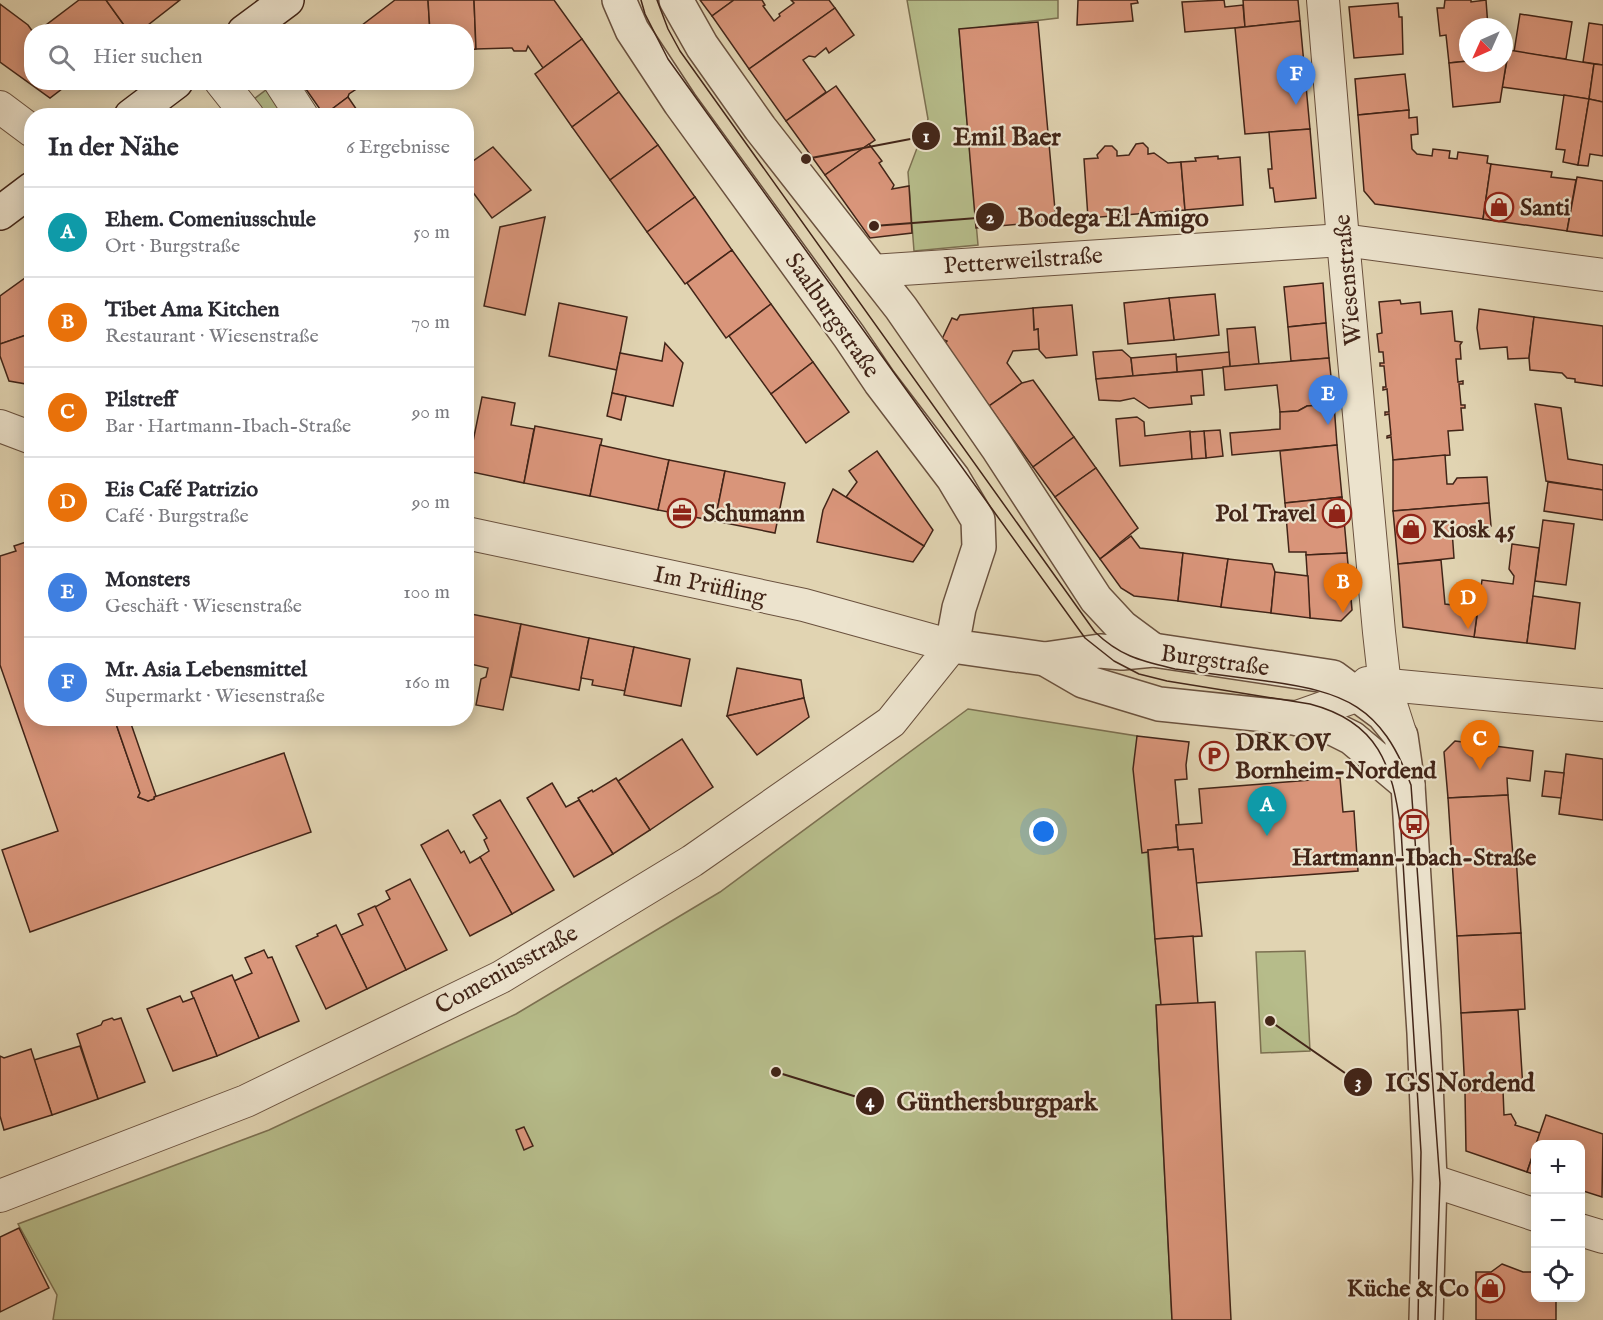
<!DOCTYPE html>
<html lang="de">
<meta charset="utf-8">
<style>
:root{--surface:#fff;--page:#f7f7f7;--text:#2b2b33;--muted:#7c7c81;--line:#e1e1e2;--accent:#d93025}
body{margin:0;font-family:"IM FELL English",serif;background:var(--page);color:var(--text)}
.controls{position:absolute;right:18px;bottom:18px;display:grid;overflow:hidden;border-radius:12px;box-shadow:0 3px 15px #0003}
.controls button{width:54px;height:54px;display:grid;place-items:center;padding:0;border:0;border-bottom:2px solid var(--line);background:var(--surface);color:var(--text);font:30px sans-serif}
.compass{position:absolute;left:1459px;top:18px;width:54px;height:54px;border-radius:50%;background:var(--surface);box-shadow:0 3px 15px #0003;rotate:225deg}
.you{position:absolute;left:1044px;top:832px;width:21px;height:21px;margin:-15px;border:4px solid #fff;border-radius:50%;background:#1a73e8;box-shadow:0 0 0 9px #1a73e833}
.badge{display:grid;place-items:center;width:39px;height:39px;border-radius:50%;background:var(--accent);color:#fff;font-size:20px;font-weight:700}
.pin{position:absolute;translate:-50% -50px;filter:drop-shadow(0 2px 3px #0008)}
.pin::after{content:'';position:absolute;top:32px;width:21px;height:18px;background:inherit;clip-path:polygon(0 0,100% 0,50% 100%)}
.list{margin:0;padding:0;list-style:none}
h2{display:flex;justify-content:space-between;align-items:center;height:78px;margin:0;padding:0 24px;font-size:26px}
h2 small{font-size:20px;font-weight:400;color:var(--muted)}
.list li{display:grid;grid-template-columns:39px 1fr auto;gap:18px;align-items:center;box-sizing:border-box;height:90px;padding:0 24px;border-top:2px solid var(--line)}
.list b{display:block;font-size:22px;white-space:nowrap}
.list p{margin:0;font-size:20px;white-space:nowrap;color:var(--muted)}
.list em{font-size:20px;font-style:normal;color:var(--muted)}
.icon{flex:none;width:33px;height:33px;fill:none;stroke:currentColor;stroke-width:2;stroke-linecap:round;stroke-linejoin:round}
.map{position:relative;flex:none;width:1603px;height:1320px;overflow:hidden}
.search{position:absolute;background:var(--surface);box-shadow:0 3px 15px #0003;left:24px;top:24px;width:450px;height:66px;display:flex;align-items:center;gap:15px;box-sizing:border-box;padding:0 21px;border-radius:24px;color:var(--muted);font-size:22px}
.panel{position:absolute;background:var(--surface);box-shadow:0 3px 15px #0003;left:24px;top:108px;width:450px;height:618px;border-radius:24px}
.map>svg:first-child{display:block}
</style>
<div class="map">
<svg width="1603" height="1320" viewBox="0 0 1603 1320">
<rect width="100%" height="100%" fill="#e1d4b2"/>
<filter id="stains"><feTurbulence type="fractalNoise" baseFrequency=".00333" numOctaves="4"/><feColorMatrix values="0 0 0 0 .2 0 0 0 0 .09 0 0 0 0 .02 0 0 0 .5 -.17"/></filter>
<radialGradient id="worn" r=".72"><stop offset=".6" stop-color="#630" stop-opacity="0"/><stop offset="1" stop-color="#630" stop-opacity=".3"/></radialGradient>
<g fill="#b6bc8a" stroke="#7c7051" stroke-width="1.5">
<path d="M907 0H1058V18L959 30 978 245 914 251 908 172 928 119Z"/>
<path d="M271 86 293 115H261L250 102Z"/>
<path d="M968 709 1137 736 1161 1005 1156 1006 1172 1320H53L57 1295 18 1224 269 1130 516 1014 720 892Z"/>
<path d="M1305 951 1310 1051 1261 1053 1256 952Z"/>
</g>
<g fill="#d9957a" stroke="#422518" stroke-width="1.5">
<path d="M79 0H106L129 32H51L46 25Z"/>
<path d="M106 0H180L139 32H129Z"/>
<path d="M395 0H428L430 32H353Z"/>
<path d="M428 0H474L476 49 466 50V32H430Z"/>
<path d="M474 0H554L582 39 543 68 528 46 526 51H514L512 48 476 49Z"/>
<path d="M700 0H734L712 16Z"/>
<path d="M734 0H762L765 5 763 6 774 21 780 16 779 14 794 3 791 0H829L835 8 749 69 712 16Z"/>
<path d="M1078 0H1137L1138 3 1131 4 1133 21 1077 25Z"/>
<path d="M1224 0 1225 7 1243 5 1245 27 1185 32 1182 2Z"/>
<path d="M1243 0H1298L1300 21 1245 27Z"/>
<path d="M1445 0H1471V2L1486 0 1488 27H1468V61L1449 63 1446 35 1440 36 1437 8H1444Z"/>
<path d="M1398 3 1399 17H1402L1403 54 1354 58 1349 7Z"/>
<path d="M0 4 28 25 33 32 32 82H71L50 98 0 62Z"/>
<path d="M835 8 854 35 829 53 826 48 815 57 809 56 803 60 826 92 786 121 749 69Z"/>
<path d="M1520 14 1572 22 1566 59 1514 52Z"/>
<path d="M1300 21 1310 129 1245 134 1235 28Z"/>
<path d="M1038 22 1056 221 976 228 959 29Z"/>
<path d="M1589 23 1603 25V65L1583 62Z"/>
<path d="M582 39 619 92 572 127 535 74Z"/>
<path d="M1509 50 1594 64 1589 99 1502 87Z"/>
<path d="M1504 58H1507L1500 102 1453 107 1449 63 1468 61V63H1504Z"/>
<path d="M1594 64 1603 65V102L1589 99Z"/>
<path d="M1405 74 1409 110 1358 115 1355 79Z"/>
<path d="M301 82H367L349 94 348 97 324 115Z"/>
<path d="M836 86 875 140 825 175 786 121Z"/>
<path d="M619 92 658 145 610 180 572 127Z"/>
<path d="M1564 95 1589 99 1578 165 1563 162 1565 150 1556 149Z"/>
<path d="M348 97 361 116H323L324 115Z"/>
<path d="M1589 99 1603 102V156L1590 154 1588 166 1578 165Z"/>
<path d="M1409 110V118L1417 117 1418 134 1411 135 1412 149 1417 154 1432 156 1433 149 1450 151 1449 158 1457 159 1458 152 1488 156 1487 163 1491 164 1483 219 1375 204 1364 191 1358 115Z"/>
<path d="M1310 129 1316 198 1275 202 1273 188H1270L1268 169H1272L1269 132Z"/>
<path d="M1143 143 1148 148V154L1154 153 1168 163 1181 162 1185 210 1088 218 1084 159 1098 158 1097 155 1105 146H1112L1117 151V156L1129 155 1136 144Z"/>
<path d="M869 144 882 161 879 163 894 185 892 189 909 186 912 233 870 238 825 175Z"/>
<path d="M658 145 695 197 647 232 610 180Z"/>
<path d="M493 147 531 190 492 218 466 183V166Z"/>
<path d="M1218 156V159L1240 157 1243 205 1185 210 1181 162 1196 161 1195 158Z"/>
<path d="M1491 164 1552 172 1551 177 1576 180 1567 231 1483 219Z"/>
<path d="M1577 177 1603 181V236L1567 231Z"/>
<path d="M695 197 732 250 685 284 647 232Z"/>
<path d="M545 217 525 315 484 306 500 227Z"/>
<path d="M732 250 771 304 726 338 687 283Z"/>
<path d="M32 273V333L0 344V296Z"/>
<path d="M1323 283 1326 323 1288 327 1284 287Z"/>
<path d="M1215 294 1219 335 1174 340 1169 298Z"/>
<path d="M1169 298 1174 340 1128 344 1124 303Z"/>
<path d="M1400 300 1401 304 1420 302 1421 314 1452 311 1455 341 1462 342 1460 345 1461 359H1456L1458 382 1463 381V384H1459L1461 405H1465V408H1461L1463 430 1448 431 1450 455 1393 460 1391 437 1387 438V436L1391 435 1389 414 1385 415V412H1389L1387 389 1383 390V387H1386L1384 366H1380V363H1384L1383 352H1379L1377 334 1382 333 1379 302Z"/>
<path d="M559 303 627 317 617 370 549 356Z"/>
<path d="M771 304 813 362 771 394 729 336Z"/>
<path d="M1072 305 1077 355 1046 358 1039 350 1038 329 1034 330 1033 308Z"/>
<path d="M1033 308 1034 330 1038 329 1039 349 1013 351 1007 363 1022 383 989 406 945 344 947 341 942 339 952 318 957 320 960 315Z"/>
<path d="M1479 309 1534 317 1529 358 1508 359 1507 347 1480 349 1477 328Z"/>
<path d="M1534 317 1603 326V386L1575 382V379L1567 378 1562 373 1530 370 1529 358Z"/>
<path d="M1326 323 1329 358 1291 361 1288 327Z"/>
<path d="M1255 327 1259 364 1230 367 1227 329Z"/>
<path d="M32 333V385L9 381 0 356V344Z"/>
<path d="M665 343 683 363 673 406 612 393 620 353 662 361Z"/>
<path d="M1122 350 1131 358 1133 376 1096 379 1093 352Z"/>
<path d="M1229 352 1230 367 1177 372 1176 357Z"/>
<path d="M1176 354 1177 372 1133 376 1131 358Z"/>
<path d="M1329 358 1334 404 1307 406 1298 411 1280 412 1277 385 1225 390 1223 367Z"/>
<path d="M813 362 849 412 806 443 771 394Z"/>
<path d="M1202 370 1204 395 1191 396 1192 404 1149 408 1134 398 1120 401 1099 400 1096 379Z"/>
<path d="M1033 380 1074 437 1033 467 989 406 1022 383Z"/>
<path d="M612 393 626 396 621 420 607 416Z"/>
<path d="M482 397 515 403 511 425 534 429 524 483 467 471Z"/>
<path d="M1334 404 1337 445 1232 455 1230 433 1280 429V412L1298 411 1307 406Z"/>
<path d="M1535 404 1561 408 1568 459 1603 465V490L1546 481Z"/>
<path d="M1137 417 1144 422 1145 436 1190 431 1192 459 1120 466 1116 419Z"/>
<path d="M535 426 602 439 590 496 524 483Z"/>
<path d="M1220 430 1223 456 1206 458 1204 431Z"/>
<path d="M1204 431 1206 458 1192 459 1190 432Z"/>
<path d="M1074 437 1096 468 1055 497 1033 467Z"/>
<path d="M600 445 669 460 658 510 590 496Z"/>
<path d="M1337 445 1342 497 1285 503 1280 451Z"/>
<path d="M877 451 933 530 924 546 846 497 857 482 849 471Z"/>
<path d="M1445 455 1447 484H1453L1457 478 1487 477 1489 503 1393 511V460Z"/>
<path d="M669 460 725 471 715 521 658 510Z"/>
<path d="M1096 468 1138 528 1100 559 1055 497Z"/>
<path d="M725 471 785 483 775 533 715 521Z"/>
<path d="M1548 482 1603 490V520L1544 511Z"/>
<path d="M833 489 924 546 913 562 817 542 823 510Z"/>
<path d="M1342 497 1347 553 1306 555V552H1289L1285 503Z"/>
<path d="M1489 503 1491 526 1487 531 1467 533 1462 529 1452 530 1454 558 1398 564 1393 511Z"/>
<path d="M1543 520 1574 524 1566 585 1535 581Z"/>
<path d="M1131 536 1140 548 1183 553 1178 601 1134 596 1121 588 1100 559Z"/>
<path d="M32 540V718H114L140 793 138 797 148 801 154 799V797L284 753 311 832 30 932 2 850 58 831 0 665V556L16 551 14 546Z"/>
<path d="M1512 544 1539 548 1527 643 1474 637 1482 580 1513 584 1514 576 1509 569Z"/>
<path d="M1183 553 1228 559 1221 607 1178 601Z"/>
<path d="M1347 553 1352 610 1341 621 1310 618 1306 555Z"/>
<path d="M1228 559 1272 564 1275 572 1271 613 1221 607Z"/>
<path d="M1441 560 1445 604 1461 606 1463 589 1480 591 1474 637 1403 627 1398 564Z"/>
<path d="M1275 572 1308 576 1310 618 1271 613Z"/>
<path d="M1533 596 1580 603 1575 649 1527 643Z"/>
<path d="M466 613 521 624 503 710 476 705 481 679 486 677 488 668 466 663Z"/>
<path d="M521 624 589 638 579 690 511 677Z"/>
<path d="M589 638 634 647 625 691 592 685 593 680 581 678Z"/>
<path d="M634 647 690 659 681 706 624 695Z"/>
<path d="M737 668 801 680 804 698 727 716Z"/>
<path d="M804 698 809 717 757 755 727 716Z"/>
<path d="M114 718H129L156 796 154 797V799L148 801 138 797 140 793Z"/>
<path d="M1137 736 1189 742 1186 765 1187 779 1175 780 1179 825H1176L1178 847 1148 850V852L1142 853 1133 769Z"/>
<path d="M682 739 713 787 650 830 618 781Z"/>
<path d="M1455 741 1533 751 1530 781 1507 778 1508 795 1448 798 1444 752Z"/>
<path d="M1566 754 1603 759V820L1559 814Z"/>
<path d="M1545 771 1564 773 1561 798 1542 796Z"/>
<path d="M616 778 650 830 613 854 578 798 592 790 593 792Z"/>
<path d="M1337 778H1340L1343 812 1354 811 1358 871 1196 883 1193 849 1178 850 1176 825 1202 823 1199 789Z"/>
<path d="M552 783 566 807 579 800 613 854 574 877 527 798Z"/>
<path d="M1508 795 1513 856 1452 860 1448 798Z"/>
<path d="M500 800 554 890 512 914 480 857 489 851 484 840 487 838 473 815Z"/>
<path d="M448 830 461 853 464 851 470 863 480 857 512 914 470 936 421 845Z"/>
<path d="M1178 847V850L1193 849 1202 936 1155 939 1148 850Z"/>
<path d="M1516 856 1521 933 1457 936 1452 860Z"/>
<path d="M410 879 447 950 406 970 375 907 390 899 386 891Z"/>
<path d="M375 906 406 970 367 989 341 935 363 925 358 914Z"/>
<path d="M336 925 367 989 326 1009 296 946 318 936 317 934Z"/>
<path d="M1521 933 1525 1009 1461 1013 1457 936Z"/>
<path d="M1193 936 1198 1004 1161 1005 1155 939Z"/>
<path d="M264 950 268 958 272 957 299 1021 259 1038 234 981 252 973 245 958Z"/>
<path d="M232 975 259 1038 217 1056 191 992Z"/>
<path d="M180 996 183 1002 194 998 217 1056 173 1071 147 1009Z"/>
<path d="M1215 1002 1231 1320H1172L1156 1005Z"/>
<path d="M1518 1010 1523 1089 1465 1092 1461 1013Z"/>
<path d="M112 1018 114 1020 121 1018 145 1082 98 1099 77 1034 101 1025 103 1021Z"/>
<path d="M80 1046 98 1099 52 1115 34 1060Z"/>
<path d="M31 1049 52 1115 4 1130 0 1116V1056L4 1058Z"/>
<path d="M1503 1090 1504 1115 1511 1114 1516 1123 1515 1125 1540 1133 1527 1172 1466 1151 1465 1092Z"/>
<path d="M1546 1115 1603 1134 1602 1197 1580 1190V1144H1536Z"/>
<path d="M524 1127 533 1146 524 1150 516 1130Z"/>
<path d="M1536 1146V1175L1527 1172Z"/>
<path d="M19 1228 49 1288 0 1312V1237Z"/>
<path d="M1502 1264 1523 1272H1536V1298H1556V1320H1476V1272H1491Z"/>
</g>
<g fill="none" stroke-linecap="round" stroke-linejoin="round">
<g stroke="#6a513e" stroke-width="34">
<g id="minor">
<path d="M1323 0 1343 240 1379 632 1385 686 1401 736"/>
<path d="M221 82 248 116"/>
<path d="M280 82 302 116"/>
<path d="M0 107 32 131"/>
<path d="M872 271 1343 240 1603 275"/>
<path d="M0 426 32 438"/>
<path d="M1367 683 1603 705"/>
<path d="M1294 718 1379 688"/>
<path d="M1430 1180 1536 1215"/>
<path d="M0 1196 246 1101 501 977 692 861 891 722 952 646 804 605 466 533"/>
<path d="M1580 1230 1603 1237"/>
</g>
</g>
<g stroke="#6a513e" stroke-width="36">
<g id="tertiary">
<path d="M619 0 632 30 680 103 849 336 880 382 953 478 978 520 979 547 959 608 952 646 1045 659 1100 651 1122 653 1153 650 1333 677 1383 714 1401 736 1408 785 1424 1033 1430 1180 1426 1320"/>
<path d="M676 0 702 46 760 128 901 308 997 447 1096 599 1122 627 1153 650"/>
<path d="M1045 659 1083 681 1159 704 1294 718 1330 727 1352 738 1408 785"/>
</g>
</g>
<g stroke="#422518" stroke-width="36">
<g id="secondary">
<path d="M244 32 287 0"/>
<path d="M131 116 176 82"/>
<path d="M0 213 32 189"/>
</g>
</g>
<use href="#minor" stroke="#ece3cd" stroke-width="32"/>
<use href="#tertiary" stroke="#ece3cd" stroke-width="33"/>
<use href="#secondary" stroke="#ece3cd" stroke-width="33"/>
<g stroke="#422518" stroke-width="1.5">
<path d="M641 0 645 14 668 59 1085 638 1114 661 1139 674 1167 681 1310 704C1379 722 1392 765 1401 830L1421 1152 1418 1320"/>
<path d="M657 0 668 29 680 51 1095 632C1121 657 1142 661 1175 669 1205 673 1235 677 1266 681 1345 692 1381 705 1411 785L1440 1183 1435 1320"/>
</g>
</g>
<defs>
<g id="shop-ring" transform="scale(1.5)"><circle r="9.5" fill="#ece3cd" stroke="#8f2418" stroke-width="1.5"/><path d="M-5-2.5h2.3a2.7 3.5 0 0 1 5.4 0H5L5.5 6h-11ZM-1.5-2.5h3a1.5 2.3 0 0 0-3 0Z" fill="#8f2418"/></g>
<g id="office-ring" transform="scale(1.5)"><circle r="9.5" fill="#ece3cd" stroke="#8f2418" stroke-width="1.5"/><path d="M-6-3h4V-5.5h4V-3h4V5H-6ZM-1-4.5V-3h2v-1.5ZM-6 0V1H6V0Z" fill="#8f2418"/></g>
<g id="parking-ring" transform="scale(1.5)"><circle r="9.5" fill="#ece3cd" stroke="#8f2418" stroke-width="1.5"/><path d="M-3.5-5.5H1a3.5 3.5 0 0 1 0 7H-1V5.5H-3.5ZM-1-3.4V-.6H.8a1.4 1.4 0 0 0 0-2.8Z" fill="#8f2418"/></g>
<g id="bus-ring" transform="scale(1.5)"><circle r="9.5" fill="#ece3cd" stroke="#8f2418" stroke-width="1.5"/><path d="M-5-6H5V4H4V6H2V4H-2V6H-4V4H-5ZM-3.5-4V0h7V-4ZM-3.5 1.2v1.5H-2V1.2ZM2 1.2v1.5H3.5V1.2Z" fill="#8f2418"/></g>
</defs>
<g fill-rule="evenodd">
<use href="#shop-ring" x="1499" y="207"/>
<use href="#office-ring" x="682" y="513"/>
<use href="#shop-ring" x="1337" y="513"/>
<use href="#shop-ring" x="1411" y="529"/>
<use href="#parking-ring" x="1214" y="756"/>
<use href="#bus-ring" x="1414" y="824"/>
<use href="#shop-ring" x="1490" y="1288"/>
</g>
<g text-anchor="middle" stroke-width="4.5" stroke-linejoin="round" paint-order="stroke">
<g font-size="24" font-weight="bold" fill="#422518" stroke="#ece3cd" text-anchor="start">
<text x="1520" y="215">Santi</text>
<text x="703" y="521">Schumann</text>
<text x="1316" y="521" text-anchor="end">Pol Travel</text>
<text x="1432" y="537">Kiosk 45</text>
<text x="1235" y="750">DRK OV<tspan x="1235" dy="28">Bornheim-Nordend</tspan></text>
<text x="1414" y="865" text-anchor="middle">Hartmann-Ibach-Straße</text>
<text x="1469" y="1296" text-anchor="end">Küche &amp; Co</text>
</g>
<g font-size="24" fill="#422518" stroke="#ece3cd">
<text transform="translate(1023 260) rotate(-4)" y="8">Petterweilstraße</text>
<text transform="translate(1347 280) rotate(-95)" y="8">Wiesenstraße</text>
<text transform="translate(833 315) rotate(55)" y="8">Saalburgstraße</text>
<text transform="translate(710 585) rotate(12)" y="8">Im Prüfling</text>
<text transform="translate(1215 660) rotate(8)" y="8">Burgstraße</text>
<text transform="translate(506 969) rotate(-29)" y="8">Comeniusstraße</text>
</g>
</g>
<path fill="none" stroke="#422518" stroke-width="2" d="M806 159L926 136M874 226L990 217M1270 1021L1358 1082M776 1072L870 1101"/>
<g fill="#422518" stroke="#ece3cd" stroke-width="2">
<circle cx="806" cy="159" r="6"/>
<circle cx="874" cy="226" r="6"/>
<circle cx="1270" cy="1021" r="6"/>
<circle cx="776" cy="1072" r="6"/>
<circle cx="926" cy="136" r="15"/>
<circle cx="990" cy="217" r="15"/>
<circle cx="1358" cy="1082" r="15"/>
<circle cx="870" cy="1101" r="15"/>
</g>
<g font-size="18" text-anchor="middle" font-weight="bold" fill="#fff">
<text x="926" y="142">1</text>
<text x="990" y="223">2</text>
<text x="1358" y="1088">3</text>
<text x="870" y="1107">4</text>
</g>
<g font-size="26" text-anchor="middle" font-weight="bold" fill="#422518" stroke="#ece3cd" stroke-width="4.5" stroke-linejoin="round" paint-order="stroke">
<text x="1007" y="145">Emil Baer</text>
<text x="1113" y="226">Bodega El Amigo</text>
<text x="1460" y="1091">IGS Nordend</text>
<text x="997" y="1110">Günthersburgpark</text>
</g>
<rect width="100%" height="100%" filter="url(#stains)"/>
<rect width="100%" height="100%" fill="url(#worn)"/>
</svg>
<div class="controls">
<button>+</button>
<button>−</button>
<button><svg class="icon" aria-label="locate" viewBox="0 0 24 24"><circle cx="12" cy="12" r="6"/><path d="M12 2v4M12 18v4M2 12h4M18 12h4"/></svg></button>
</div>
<svg class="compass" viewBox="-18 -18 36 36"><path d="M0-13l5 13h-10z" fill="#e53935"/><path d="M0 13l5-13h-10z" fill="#7c7c81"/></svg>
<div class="you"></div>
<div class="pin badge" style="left:1267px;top:836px;background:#0f9aa8">A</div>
<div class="pin badge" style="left:1343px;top:613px;background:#e8710a">B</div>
<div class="pin badge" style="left:1480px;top:770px;background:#e8710a">C</div>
<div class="pin badge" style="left:1468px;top:629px;background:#e8710a">D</div>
<div class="pin badge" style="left:1328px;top:425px;background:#3f7fe0">E</div>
<div class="pin badge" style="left:1296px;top:105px;background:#3f7fe0">F</div>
<div class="search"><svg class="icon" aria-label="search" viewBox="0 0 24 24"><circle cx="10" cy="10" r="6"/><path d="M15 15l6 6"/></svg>Hier suchen</div>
<section class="panel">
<h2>In der Nähe<small>6 Ergebnisse</small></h2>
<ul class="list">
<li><span class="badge" style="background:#0f9aa8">A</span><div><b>Ehem. Comeniusschule</b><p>Ort · Burgstraße</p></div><em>50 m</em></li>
<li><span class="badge" style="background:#e8710a">B</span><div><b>Tibet Ama Kitchen</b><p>Restaurant · Wiesenstraße</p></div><em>70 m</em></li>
<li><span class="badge" style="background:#e8710a">C</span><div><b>Pilstreff</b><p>Bar · Hartmann-Ibach-Straße</p></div><em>90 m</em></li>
<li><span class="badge" style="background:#e8710a">D</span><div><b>Eis Café Patrizio</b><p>Café · Burgstraße</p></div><em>90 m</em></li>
<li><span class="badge" style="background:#3f7fe0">E</span><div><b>Monsters</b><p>Geschäft · Wiesenstraße</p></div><em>100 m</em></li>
<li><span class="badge" style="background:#3f7fe0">F</span><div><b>Mr. Asia Lebensmittel</b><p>Supermarkt · Wiesenstraße</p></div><em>160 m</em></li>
</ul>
</section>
</div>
